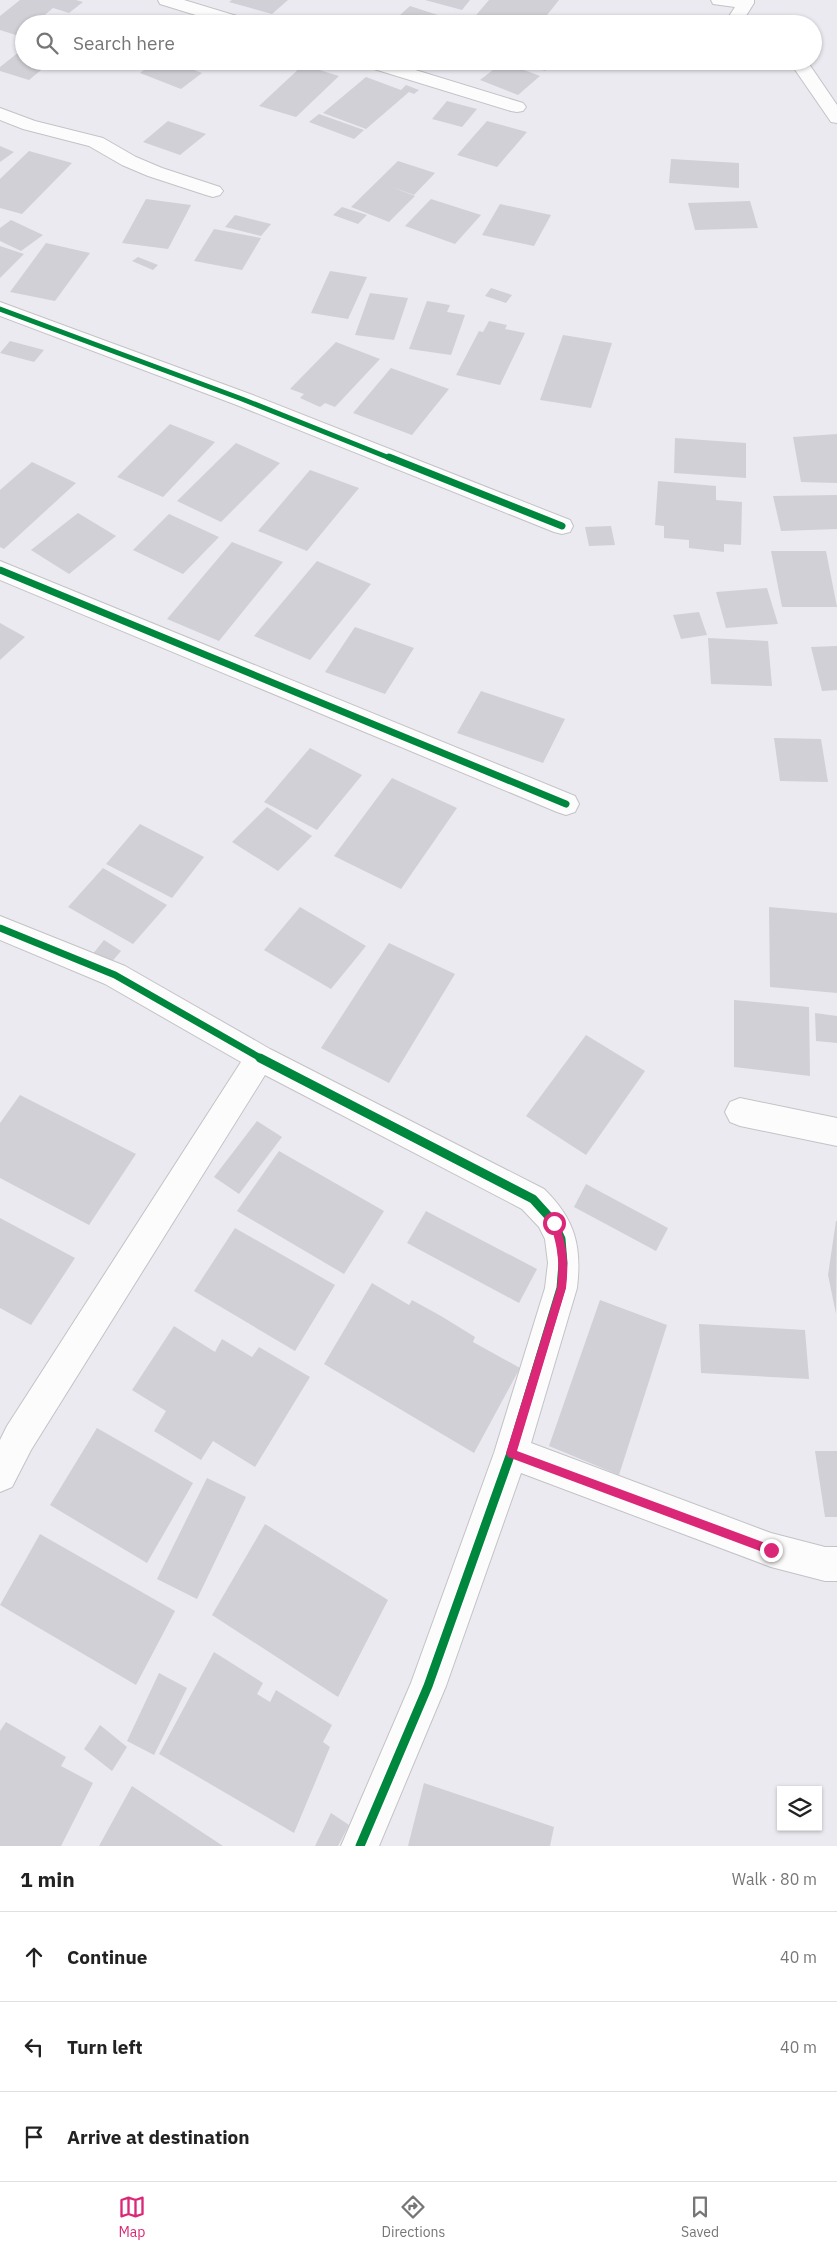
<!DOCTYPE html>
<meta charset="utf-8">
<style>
:root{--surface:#fff;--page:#f6f6f6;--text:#222;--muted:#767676;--line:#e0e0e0;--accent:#db2777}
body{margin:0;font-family:"IBM Plex Sans",sans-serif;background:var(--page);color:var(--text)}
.controls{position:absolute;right:15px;bottom:15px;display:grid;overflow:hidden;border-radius:0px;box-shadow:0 1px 4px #0004}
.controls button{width:45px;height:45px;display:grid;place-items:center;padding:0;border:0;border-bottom:1px solid var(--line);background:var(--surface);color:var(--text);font:25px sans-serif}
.stop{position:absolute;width:15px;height:15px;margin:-11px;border:4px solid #db2777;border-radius:50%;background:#fff}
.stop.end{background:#db2777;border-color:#fff;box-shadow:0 1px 5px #0008}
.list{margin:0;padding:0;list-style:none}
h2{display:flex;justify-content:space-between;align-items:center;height:65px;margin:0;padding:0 20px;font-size:21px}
h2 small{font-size:16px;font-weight:400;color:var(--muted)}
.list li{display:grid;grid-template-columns:32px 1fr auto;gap:15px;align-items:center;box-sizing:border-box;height:90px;padding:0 20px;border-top:1px solid var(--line)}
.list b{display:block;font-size:19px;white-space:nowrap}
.list em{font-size:16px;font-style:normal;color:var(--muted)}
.icon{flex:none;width:28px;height:28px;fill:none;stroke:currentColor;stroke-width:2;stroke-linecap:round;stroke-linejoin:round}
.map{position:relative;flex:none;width:837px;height:1846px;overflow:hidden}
.search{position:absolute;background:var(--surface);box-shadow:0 1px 4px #0004;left:15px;right:15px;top:15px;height:55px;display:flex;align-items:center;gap:12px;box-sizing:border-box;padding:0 18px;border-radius:28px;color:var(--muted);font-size:19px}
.sheet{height:335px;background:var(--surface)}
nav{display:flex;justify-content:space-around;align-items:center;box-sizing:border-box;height:70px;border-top:1px solid var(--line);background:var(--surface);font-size:14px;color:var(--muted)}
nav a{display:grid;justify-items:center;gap:2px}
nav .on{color:var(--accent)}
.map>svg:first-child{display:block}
</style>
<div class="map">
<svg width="837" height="1846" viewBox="0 0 837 1846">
<rect width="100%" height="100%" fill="#ebeaf0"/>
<g fill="#d0d0d6">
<path d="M20 0H76L83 2 69 13 53 8 34 24H24V32L19 36 0 30V16Z"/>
<path d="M232 0H288L272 14 229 2Z"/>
<path d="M425 0H470L462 10Z"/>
<path d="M489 0H559L540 24H483L471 21Z"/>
<path d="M410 6 447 18 440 24H390Z"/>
<path d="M137 16 163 23V24H128Z"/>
<path d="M24 48V61H52L29 80 0 71V67Z"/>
<path d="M101 61H136L127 69Z"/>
<path d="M156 61H170L202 73 181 89 140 73Z"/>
<path d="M517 61H555L545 71Z"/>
<path d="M503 62 540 76 518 95 480 80Z"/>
<path d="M303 65 339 76 296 117 259 106Z"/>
<path d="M366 77 401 90 406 85 419 90 414 94 409 92 366 129 323 113Z"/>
<path d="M447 101 477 109 462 127 432 119Z"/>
<path d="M319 114 364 130 354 139 309 122Z"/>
<path d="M168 121 206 134 180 155 143 142Z"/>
<path d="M487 121 527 132 497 167 457 155Z"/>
<path d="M0 146 14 152 0 162Z"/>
<path d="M29 151 72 163 22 214 0 208V179Z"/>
<path d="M671 159 739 163V188L669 183Z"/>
<path d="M398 161 435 173 414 195 389 186 415 196 389 222 351 207Z"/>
<path d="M146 199 191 205 168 249 122 243Z"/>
<path d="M431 199 481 215 455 244 405 226Z"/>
<path d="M750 201 758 228 695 230 688 203Z"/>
<path d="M500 204 551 215 534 246 482 235Z"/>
<path d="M342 207 367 215 358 224 333 215Z"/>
<path d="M235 215 271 224 261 236 225 227Z"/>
<path d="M11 220 43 235 21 251 0 241V228Z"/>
<path d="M214 229 261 238 242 270 194 261Z"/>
<path d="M46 243 90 253 55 301 10 292Z"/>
<path d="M0 246 24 254 0 278Z"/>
<path d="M138 257 158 265 153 270 132 261Z"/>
<path d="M330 271 367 277 348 319 311 313Z"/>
<path d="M491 288 512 295 506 303 485 296Z"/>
<path d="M370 293 408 298 394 340 355 335Z"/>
<path d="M427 301 450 305 447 312 465 315 451 355 409 349Z"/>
<path d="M489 321 507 325 505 329 525 333 500 385 456 375 479 331 483 332Z"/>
<path d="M563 335 612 343 591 408 540 400Z"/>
<path d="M10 341 44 350 34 362 0 353Z"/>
<path d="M336 342 380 359 335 407 325 403 320 407 300 398 304 394 290 389Z"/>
<path d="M391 368 449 389 412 435 353 413Z"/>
<path d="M170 424 215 442 163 497 117 477Z"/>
<path d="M837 434V483L801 482 793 437Z"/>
<path d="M675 438 746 443V478L674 473Z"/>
<path d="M236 443 280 463 221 522 177 501Z"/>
<path d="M32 462 76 483 4 549 0 547V490Z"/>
<path d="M310 470 359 488 307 551 258 531Z"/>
<path d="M658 481 716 486V500L742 502 741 545 724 544V552L689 548V540L664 538V526L655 525Z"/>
<path d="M837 495V529L781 531 773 496Z"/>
<path d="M78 513 116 536 69 574 31 550Z"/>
<path d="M169 514 219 537 183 574 133 550Z"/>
<path d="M611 526 615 545 589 546 585 527Z"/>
<path d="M232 542 283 562 219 641 167 619Z"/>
<path d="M771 551H826L837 607H782Z"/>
<path d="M317 561 371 584 310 660 254 636Z"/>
<path d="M767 588 778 624 726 628 716 592Z"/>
<path d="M699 612 707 635 681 639 673 615Z"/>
<path d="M0 623 25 637 0 660Z"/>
<path d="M355 627 414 648 385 694 325 672Z"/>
<path d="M708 638 768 641 772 686 711 684Z"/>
<path d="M837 646V690L822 691 811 647Z"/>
<path d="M481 691 565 719 543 763 457 733Z"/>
<path d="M774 738 821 739 828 782 780 781Z"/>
<path d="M310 748 362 775 317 830 264 802Z"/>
<path d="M392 778 457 808 401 889 334 856Z"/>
<path d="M267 807 312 836 278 871 232 842Z"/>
<path d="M140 824 204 857 172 898 106 864Z"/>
<path d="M103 868 167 905 133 944 68 907Z"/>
<path d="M300 907 366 946 331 989 264 950Z"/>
<path d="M769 907 837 913V993L770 987Z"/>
<path d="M104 940 121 951 109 965 92 955Z"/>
<path d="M389 943 455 974 389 1083 321 1048Z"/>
<path d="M734 1000 809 1007 810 1076 734 1067Z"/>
<path d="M815 1013 837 1016V1043L816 1041Z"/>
<path d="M586 1035 645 1071 586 1155 526 1116Z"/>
<path d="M20 1095 136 1154 89 1225 0 1178V1123Z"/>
<path d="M257 1121 282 1137 239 1194 214 1177Z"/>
<path d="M279 1151 384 1211 344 1274 237 1211Z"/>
<path d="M586 1184 668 1228 656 1251 574 1207Z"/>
<path d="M426 1211 537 1269 519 1303 407 1243Z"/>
<path d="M0 1218 75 1258 31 1325 0 1308Z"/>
<path d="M836 1221H837L836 1314 828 1275Z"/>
<path d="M235 1228 335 1285 295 1351 194 1291Z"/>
<path d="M372 1283 409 1305 412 1300 441 1316 475 1337 473 1342 520 1368 474 1453 324 1364Z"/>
<path d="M600 1300 667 1325 619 1475 549 1446Z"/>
<path d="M699 1324 805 1330 809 1379 701 1373Z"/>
<path d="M174 1326 215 1352 222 1339 252 1357 259 1347 310 1377 255 1467 213 1441 201 1460 154 1431 166 1411 132 1390Z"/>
<path d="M97 1428 193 1483 147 1563 50 1505Z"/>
<path d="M815 1451H837V1517H825Z"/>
<path d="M207 1478 246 1497 197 1599 157 1579Z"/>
<path d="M265 1524 388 1600 338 1697 212 1615Z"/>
<path d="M40 1534 175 1611 136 1685 0 1605Z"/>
<path d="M214 1652 263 1683 257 1694 270 1702 276 1690 332 1725 323 1742 330 1747 294 1833 159 1754Z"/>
<path d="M159 1673 187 1688 154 1755 127 1741Z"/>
<path d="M6 1722 66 1757 61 1766 93 1783 61 1846H0V1731Z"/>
<path d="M100 1725 127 1747 112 1771 84 1749Z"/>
<path d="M424 1783 554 1827 550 1846H408Z"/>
<path d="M132 1786 223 1846H99Z"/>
<path d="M331 1813 349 1825 338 1846H315Z"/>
</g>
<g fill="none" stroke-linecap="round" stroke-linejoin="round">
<g stroke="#c3c3c6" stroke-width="2">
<g id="minor">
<path d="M158 0H184L250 20 252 24H225L160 4Z"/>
<path d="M711 0H754V3L741 24H724L735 7 713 4Z"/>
<path d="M358 61H386L523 103 526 107 523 111 517 112 511 111 361 65Z"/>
<path d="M789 61H807L837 105V123L831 122Z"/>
<path d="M0 108 35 121 103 138 136 157 162 168 220 187 223 191 220 195 213 197 206 195 148 176 122 165 89 146 23 129 0 120Z"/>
<path d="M0 302 250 394 570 520 573 526 570 532 562 534 554 532 234 404 0 316Z"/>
<path d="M0 561 575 796 579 804 575 812 566 815 557 812 0 580Z"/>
<path d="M0 916 125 966 270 1049 544 1189C575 1219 582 1246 577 1288L531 1443 771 1533 825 1547H837V1581H825L771 1567 521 1473 446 1686 379 1846H341L411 1683 494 1453 545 1288 548 1263 545 1239 539 1227 522 1209 265 1075 31 1450 12 1487 0 1492V1440L7 1426 241 1062 105 984 0 940Z"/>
<path d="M740 1098 837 1118V1146L740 1126 730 1122 725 1112 730 1102Z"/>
</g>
</g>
<use href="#minor" fill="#fcfcfd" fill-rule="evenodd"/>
<g stroke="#fff" stroke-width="8">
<path id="cycleway-far2" d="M0 309 242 399 392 459"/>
</g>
<g stroke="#fff" stroke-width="10">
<g id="cycleway-far1">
<path d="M389 457 562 526"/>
<path d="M0 570 566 804"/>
<path d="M0 928 115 975 262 1059"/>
</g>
</g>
<g stroke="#fff" stroke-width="12">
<path id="cycleway" d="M260 1058 533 1199 552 1220 561 1239 563 1263 561 1288 511 1453 428 1686 360 1846"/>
</g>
<use href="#cycleway-far2" stroke="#00873e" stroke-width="5"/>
<use href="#cycleway-far1" stroke="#00873e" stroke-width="7"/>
<use href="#cycleway" stroke="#00873e" stroke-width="9"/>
</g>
<path fill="#db2777" d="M554 1218 557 1220C567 1243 569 1263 566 1288L517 1451 771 1545 774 1546V1553L771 1555 508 1457 506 1453 557 1288C560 1262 558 1248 550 1223Z"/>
</svg>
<div class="controls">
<button><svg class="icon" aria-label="layers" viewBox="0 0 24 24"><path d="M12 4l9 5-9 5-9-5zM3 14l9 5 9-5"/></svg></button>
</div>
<div class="stop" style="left:554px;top:1223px"></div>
<div class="stop end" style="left:771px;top:1550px"></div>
<div class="search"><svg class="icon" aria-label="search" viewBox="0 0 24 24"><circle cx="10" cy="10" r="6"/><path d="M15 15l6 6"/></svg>Search here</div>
</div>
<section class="sheet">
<h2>1 min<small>Walk · 80 m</small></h2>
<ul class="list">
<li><svg class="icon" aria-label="ahead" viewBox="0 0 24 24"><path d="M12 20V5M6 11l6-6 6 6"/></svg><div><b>Continue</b></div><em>40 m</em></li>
<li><svg class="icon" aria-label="left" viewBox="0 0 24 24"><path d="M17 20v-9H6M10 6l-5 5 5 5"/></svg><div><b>Turn left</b></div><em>40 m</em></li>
<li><svg class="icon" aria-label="arrive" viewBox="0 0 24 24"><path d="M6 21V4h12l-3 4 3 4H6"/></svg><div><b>Arrive at destination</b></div></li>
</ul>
</section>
<nav>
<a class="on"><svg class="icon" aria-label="map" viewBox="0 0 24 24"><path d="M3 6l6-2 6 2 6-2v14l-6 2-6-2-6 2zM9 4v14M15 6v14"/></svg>Map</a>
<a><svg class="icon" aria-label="directions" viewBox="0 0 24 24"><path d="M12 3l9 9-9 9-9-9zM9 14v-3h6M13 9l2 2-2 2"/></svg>Directions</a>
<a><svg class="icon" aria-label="saved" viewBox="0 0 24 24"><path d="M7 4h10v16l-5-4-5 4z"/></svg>Saved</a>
</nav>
